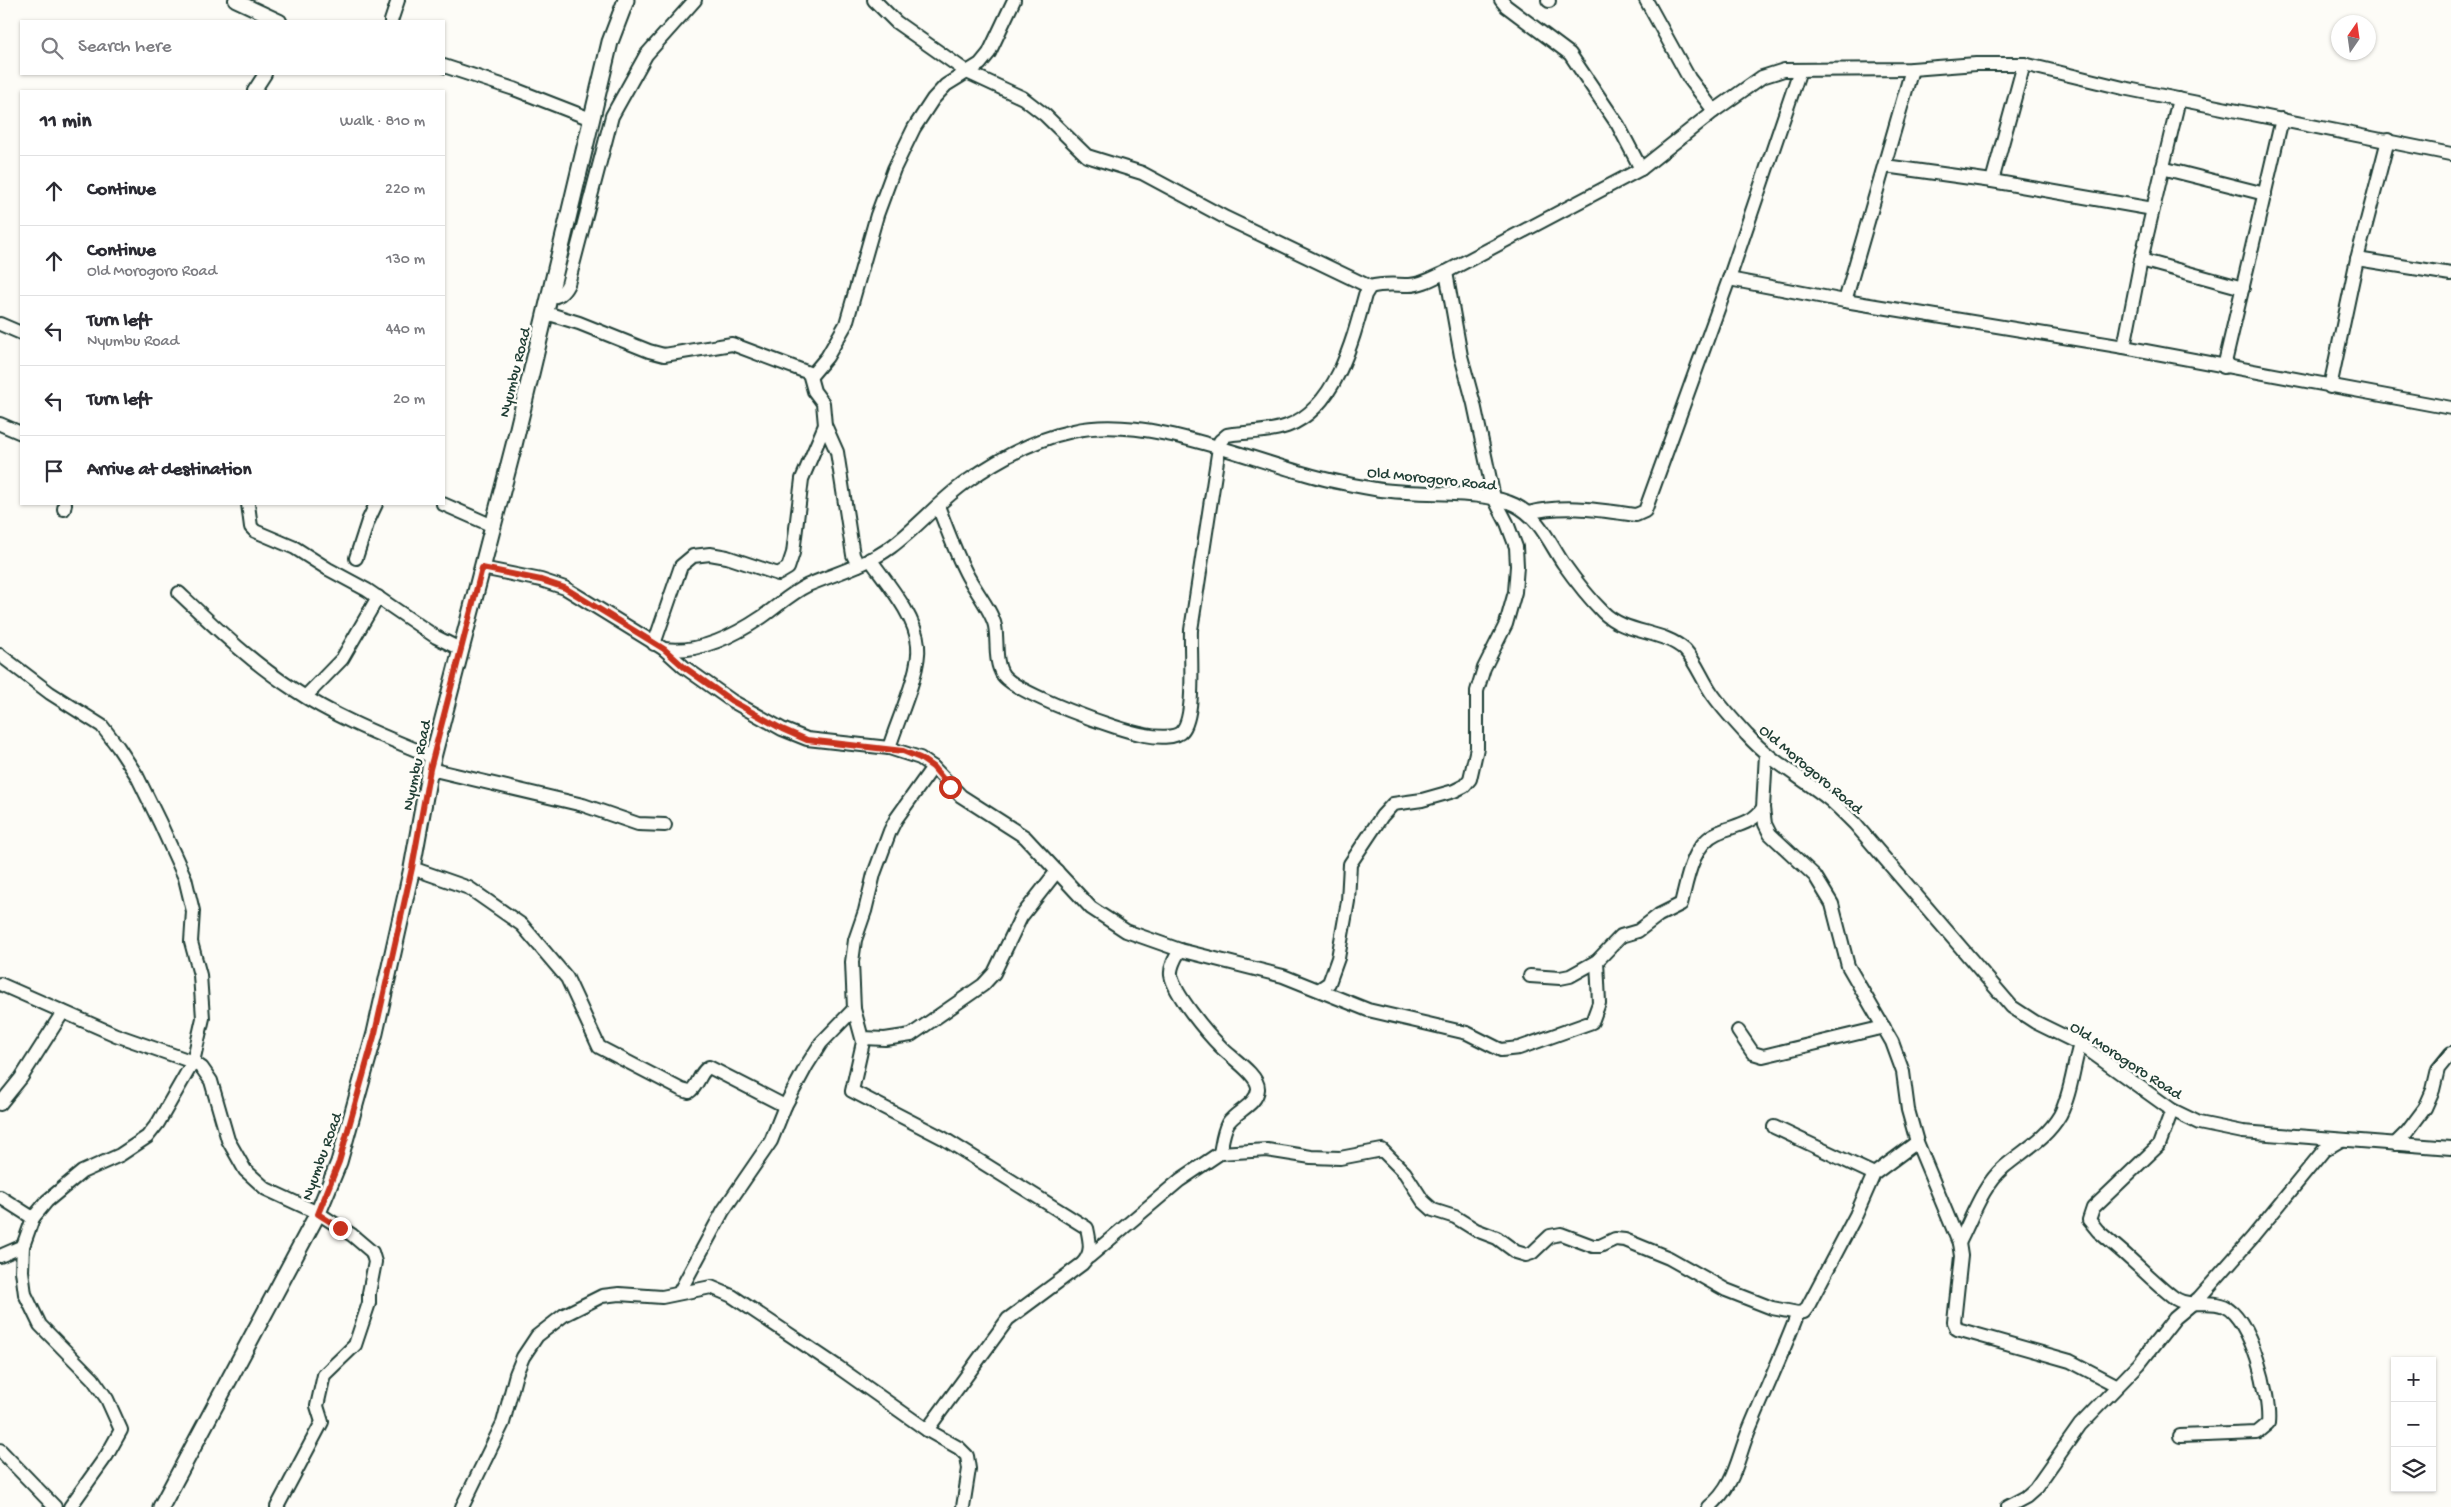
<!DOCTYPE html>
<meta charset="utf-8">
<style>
:root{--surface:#fff;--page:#f7f7f7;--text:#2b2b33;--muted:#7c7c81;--line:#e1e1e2}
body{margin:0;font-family:"Gochi Hand",sans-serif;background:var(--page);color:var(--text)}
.controls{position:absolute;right:15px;bottom:15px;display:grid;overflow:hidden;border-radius:0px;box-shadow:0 1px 4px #0004}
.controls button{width:45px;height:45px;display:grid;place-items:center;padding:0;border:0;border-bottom:1px solid var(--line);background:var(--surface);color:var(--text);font:25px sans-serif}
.compass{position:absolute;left:2331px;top:15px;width:45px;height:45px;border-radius:50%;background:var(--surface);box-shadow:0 1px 4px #0004;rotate:13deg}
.stop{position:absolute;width:15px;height:15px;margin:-11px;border:4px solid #c8321e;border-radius:50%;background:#fff}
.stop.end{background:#c8321e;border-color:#fff;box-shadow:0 1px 5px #0008}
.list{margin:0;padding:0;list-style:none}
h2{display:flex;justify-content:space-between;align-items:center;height:65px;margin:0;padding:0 20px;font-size:21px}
h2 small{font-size:16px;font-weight:400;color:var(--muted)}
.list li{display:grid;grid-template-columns:32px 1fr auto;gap:15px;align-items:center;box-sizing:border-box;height:70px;padding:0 20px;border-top:1px solid var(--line)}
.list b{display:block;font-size:19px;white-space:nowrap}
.list p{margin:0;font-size:16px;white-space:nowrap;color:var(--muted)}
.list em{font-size:16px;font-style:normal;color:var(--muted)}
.icon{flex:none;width:28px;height:28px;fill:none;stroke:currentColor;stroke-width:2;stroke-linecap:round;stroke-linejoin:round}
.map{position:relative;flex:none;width:2451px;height:1507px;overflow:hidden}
.search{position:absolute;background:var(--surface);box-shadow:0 1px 4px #0004;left:20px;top:20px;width:425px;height:55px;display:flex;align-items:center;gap:12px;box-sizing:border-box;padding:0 18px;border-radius:0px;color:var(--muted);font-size:19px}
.panel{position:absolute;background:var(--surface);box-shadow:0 1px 4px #0004;left:20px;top:90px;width:425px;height:415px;border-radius:0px}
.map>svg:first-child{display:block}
</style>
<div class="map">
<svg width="2451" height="1507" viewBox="0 0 2451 1507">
<rect width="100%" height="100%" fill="#fdfcf7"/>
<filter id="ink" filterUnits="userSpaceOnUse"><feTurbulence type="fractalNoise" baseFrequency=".02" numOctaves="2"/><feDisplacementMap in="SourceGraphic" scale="10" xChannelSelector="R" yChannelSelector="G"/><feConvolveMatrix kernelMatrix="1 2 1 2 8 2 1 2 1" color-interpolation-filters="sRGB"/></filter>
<g filter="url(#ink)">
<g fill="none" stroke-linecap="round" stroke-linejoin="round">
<g stroke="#1f3d34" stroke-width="16">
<g id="minor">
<path d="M235 0 280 21"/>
<path d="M874 0 896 22 967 72 1023 98 1045 115 1087 156 1142 173 1226 218 1370 287"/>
<path d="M1501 0 1506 6 1570 54 1618 125 1641 169"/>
<path d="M1548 0 1549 1"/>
<path d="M1646 0 1689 78 1714 111"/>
<path d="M391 21 398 0"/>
<path d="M444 66 514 89 591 119"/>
<path d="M254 91 265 74"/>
<path d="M1885 166 1992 181 2153 209"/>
<path d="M2162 168 2265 194"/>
<path d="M1992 181 2024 64"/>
<path d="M2357 259 2451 274"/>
<path d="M2141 260 2243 288"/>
<path d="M1729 279 1845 301 2124 347 2451 408"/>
<path d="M548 298C559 296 563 294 568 284L612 116 646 55 695 0"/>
<path d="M1845 301 1912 69"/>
<path d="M546 313 579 323 649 351 664 355 732 344 809 373 814 391 823 403 825 425 837 452 853 555 858 565"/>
<path d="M0 324 21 333"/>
<path d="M2124 347 2141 260 2179 99"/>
<path d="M2224 367 2282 119"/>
<path d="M811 376 827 357 846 324 877 215 894 169 914 128 933 99 946 85 980 64 989 53 1014 0"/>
<path d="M2330 387 2357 259 2388 140"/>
<path d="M0 424 21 433"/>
<path d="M248 504 251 527 255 531 295 548 328 569 367 590 436 637 460 649"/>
<path d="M443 504 493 526"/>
<path d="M938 506C947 529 955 552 966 573 974 589 992 611 995 626 998 641 994 662 1003 675 1017 694 1120 731 1145 735 1155 737 1176 739 1182 731 1196 716 1190 653 1191 630L1220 441 1227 435 1233 434C1250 432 1271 432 1287 426 1336 408 1353 340 1365 295L1370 287C1384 283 1395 285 1409 285 1422 285 1435 277 1446 272L1641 169 1714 111 1762 77 1784 70 1912 69 1976 64H2024L2123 88 2451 154"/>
<path d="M64 509 65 504"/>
<path d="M1528 513C1564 504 1599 510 1636 515L1645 511 1729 279 1800 70"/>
<path d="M356 558 368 521 376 504"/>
<path d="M870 559C886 582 916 616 918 645 921 671 897 721 889 748"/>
<path d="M482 568 541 580 565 588 664 649C699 654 734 636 762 617 778 606 791 593 808 585 836 573 867 565 891 547 918 527 939 501 966 482 997 460 1035 439 1073 431 1144 415 1238 455 1306 474 1329 481 1352 485 1375 489 1414 496 1483 489 1515 505 1539 517 1549 542 1563 563 1575 580 1589 598 1603 612 1626 635 1662 629 1685 650 1696 662 1702 679 1711 692 1721 707 1735 722 1747 735 1771 762 1803 778 1830 800 1839 808 1847 816 1855 824L2012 1007 2035 1022 2080 1044 2172 1110 2199 1123 2243 1132 2451 1148"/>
<path d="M179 593C215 627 251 662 293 689 336 718 385 737 433 757"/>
<path d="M654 644 681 566 693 556 710 554 727 557 778 574 788 568 793 553 802 479 825 425"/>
<path d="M664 649 684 667 732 701 782 729 807 739 889 748 920 758 933 767 961 796 1025 837 1091 908 1126 931 1180 950 1283 976 1368 1010 1467 1033 1501 1050 1519 1048 1592 1022 1599 1003 1597 961"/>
<path d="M0 655 50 693 102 726 118 747 137 776 160 823 185 878 193 911 191 942 200 975 203 1018 193 1062 158 1123 147 1137 120 1155 82 1172 47 1201 33 1218 23 1246 22 1271 25 1294 40 1325 93 1379 107 1399 121 1430 107 1455 70 1507"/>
<path d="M306 696 342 659 378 597"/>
<path d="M1766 754 1763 808 1765 824 1770 834 1815 876 1832 904 1848 966 1892 1042 1903 1072 1908 1110 1917 1142 1959 1243 1961 1256 1954 1322 1957 1329 2070 1361 2116 1385"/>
<path d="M430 769 583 805 638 824 665 825"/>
<path d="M412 868 469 888 522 925 567 978 599 1047 682 1090 689 1092C699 1086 699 1072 709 1067L785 1106"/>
<path d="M1530 976 1560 978 1570 976 1597 961 1621 936 1638 931 1659 915 1681 904C1687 881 1692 844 1717 833 1735 825 1751 825 1763 808"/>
<path d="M0 984 116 1035 193 1062 202 1068 211 1081 228 1140 245 1170 266 1189 318 1213 352 1235 372 1252 375 1262 369 1293V1303L355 1345 324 1375 317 1406 322 1422 277 1507"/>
<path d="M1320 989 1329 983 1338 958 1348 901 1350 864 1382 816 1393 804 1422 800 1454 791 1464 786 1470 779 1477 748V691L1484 668 1506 624 1515 592 1517 566 1516 547 1507 523 1494 498 1474 404 1461 356 1446 272"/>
<path d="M1738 1031 1753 1053 1763 1056 1884 1027"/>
<path d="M863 1038 885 1039 911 1035 983 985 994 973 1021 917 1057 871"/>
<path d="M0 1104 21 1078 63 1012"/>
<path d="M2172 1110 2159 1145 2093 1208 2089 1220 2098 1231C2116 1246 2133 1261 2150 1277 2158 1284 2167 1293 2176 1299 2191 1308 2209 1299 2224 1306 2251 1318 2271 1397 2268 1424L2257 1433 2180 1436"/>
<path d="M1774 1127 1874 1174"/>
<path d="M2395 1144 2407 1132 2425 1108 2433 1090 2438 1069 2451 1053"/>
<path d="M1220 1153 1267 1150 1311 1157 1340 1158 1382 1150 1405 1173 1423 1201 1433 1210 1455 1217 1476 1230 1497 1238 1516 1252 1526 1255 1532 1253 1550 1236 1561 1234 1593 1246H1600L1615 1239 1625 1240 1669 1258 1726 1290 1772 1308 1798 1313 1804 1312 1807 1308 1856 1215 1874 1174 1917 1142"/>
<path d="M0 1197 33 1218"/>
<path d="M1959 1243C1972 1218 1982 1186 2004 1167 2024 1150 2046 1139 2060 1115 2071 1094 2073 1067 2080 1044"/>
<path d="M0 1256 23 1246"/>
<path d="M1089 1257 1180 1180 1220 1153C1222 1143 1223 1132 1228 1123 1236 1111 1257 1105 1258 1089 1259 1075 1230 1057 1221 1047 1207 1033 1174 994 1171 975 1170 966 1176 957 1180 950"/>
<path d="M679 1293 723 1211 771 1141 785 1106 807 1065 821 1043 854 1009"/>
<path d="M927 1430 1008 1319 1082 1264C1093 1253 1090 1242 1087 1228L943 1138 852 1091 863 1042 854 1009 852 962 855 940 865 911 874 874 890 831 896 819 933 767"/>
<path d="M0 1450 55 1507"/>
<path d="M462 1507 503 1423 516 1374 523 1357 537 1336 564 1315 602 1296 619 1294 662 1297 711 1287 732 1296 838 1367 927 1430 959 1448 967 1456 969 1469 963 1507"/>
<path d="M1709 1507C1735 1486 1737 1459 1749 1430 1765 1391 1783 1353 1798 1313"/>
<path d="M2007 1507 2026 1497 2035 1489 2080 1425 2139 1364 2175 1318 2199 1298 2252 1238 2324 1150 2341 1140"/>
</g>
</g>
<g stroke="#1f3d34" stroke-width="19">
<path id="tertiary" d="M161 1507 318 1213 339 1162 375 1033 412 868 430 769 514 445 610 42 626 0"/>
</g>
<use href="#minor" stroke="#fdfcf7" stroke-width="12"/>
<use href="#tertiary" stroke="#fdfcf7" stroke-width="15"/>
</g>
</g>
<g fill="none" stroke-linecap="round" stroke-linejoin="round" filter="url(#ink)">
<path stroke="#c8321e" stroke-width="6" d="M340 1228 318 1214 339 1162 375 1033 412 868 430 769 482 568 541 580 565 588 664 649 684 667 732 701 782 729 807 740 903 751 920 758 933 767 950 787"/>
</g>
<g text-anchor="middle" stroke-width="5" stroke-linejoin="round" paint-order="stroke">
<g font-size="16" fill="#1f3d34" stroke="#fdfcf7">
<text transform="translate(513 372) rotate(-76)" y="6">Nyumbu Road</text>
<text transform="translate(1432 477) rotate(6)" y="6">Old Morogoro Road</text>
<text transform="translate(415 765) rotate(-78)" y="6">Nyumbu Road</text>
<text transform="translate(1812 768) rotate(40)" y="6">Old Morogoro Road</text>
<text transform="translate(2127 1059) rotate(33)" y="6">Old Morogoro Road</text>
<text transform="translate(320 1156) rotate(-70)" y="6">Nyumbu Road</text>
</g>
</g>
</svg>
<div class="controls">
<button>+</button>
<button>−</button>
<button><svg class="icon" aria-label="layers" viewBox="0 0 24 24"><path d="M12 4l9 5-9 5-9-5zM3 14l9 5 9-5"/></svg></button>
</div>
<svg class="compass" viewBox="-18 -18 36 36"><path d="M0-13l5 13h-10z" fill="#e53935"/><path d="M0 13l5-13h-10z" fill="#7c7c81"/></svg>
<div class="stop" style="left:950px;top:787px"></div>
<div class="stop end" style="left:340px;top:1228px"></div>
<div class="search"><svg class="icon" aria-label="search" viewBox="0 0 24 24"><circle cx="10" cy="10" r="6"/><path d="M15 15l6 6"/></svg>Search here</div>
<section class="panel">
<h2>11 min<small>Walk · 810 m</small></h2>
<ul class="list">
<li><svg class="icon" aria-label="ahead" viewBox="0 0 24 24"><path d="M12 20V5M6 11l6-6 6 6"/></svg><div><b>Continue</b></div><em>220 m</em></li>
<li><svg class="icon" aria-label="ahead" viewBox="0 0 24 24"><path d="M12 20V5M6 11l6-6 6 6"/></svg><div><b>Continue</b><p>Old Morogoro Road</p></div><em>130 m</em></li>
<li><svg class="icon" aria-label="left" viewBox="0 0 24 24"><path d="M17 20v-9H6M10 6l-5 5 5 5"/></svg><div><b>Turn left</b><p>Nyumbu Road</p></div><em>440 m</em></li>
<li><svg class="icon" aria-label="left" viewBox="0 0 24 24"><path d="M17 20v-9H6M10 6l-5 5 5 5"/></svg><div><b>Turn left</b></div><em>20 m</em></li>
<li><svg class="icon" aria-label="arrive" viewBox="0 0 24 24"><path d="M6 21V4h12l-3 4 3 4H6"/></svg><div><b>Arrive at destination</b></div></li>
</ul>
</section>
</div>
